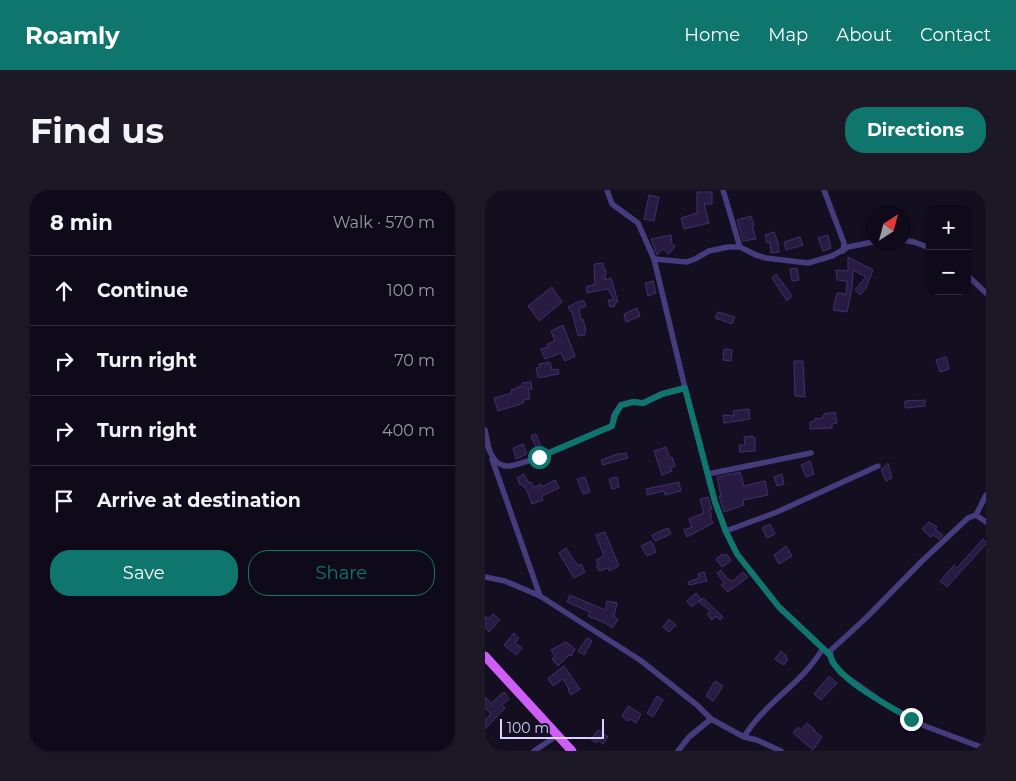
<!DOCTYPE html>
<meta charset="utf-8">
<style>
:root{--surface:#0f0a19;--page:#1d1826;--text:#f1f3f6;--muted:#9b9aa2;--line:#2f2b38;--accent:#0f766e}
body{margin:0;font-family:Montserrat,sans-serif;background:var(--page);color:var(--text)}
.controls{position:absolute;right:15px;top:15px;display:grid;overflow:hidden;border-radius:10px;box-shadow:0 1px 4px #0004}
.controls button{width:45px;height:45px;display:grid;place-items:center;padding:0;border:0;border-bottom:1px solid var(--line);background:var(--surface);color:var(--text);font:25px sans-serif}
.compass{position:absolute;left:381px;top:15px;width:45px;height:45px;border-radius:50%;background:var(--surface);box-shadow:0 1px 4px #0004;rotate:36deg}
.scale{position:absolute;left:15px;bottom:12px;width:104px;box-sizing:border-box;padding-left:5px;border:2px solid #dad1fd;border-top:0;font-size:14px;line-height:18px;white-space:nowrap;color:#dad1fd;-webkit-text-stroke:4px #140e21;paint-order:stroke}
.stop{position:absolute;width:15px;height:15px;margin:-11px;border:4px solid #0f766e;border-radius:50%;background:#fff}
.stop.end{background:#0f766e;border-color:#fff;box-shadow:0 1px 5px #0008}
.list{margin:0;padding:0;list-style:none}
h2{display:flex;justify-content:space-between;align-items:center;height:65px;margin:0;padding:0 20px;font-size:21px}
h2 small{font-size:16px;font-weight:400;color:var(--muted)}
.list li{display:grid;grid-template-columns:32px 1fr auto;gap:15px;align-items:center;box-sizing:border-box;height:70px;padding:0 20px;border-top:1px solid var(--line)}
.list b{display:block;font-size:19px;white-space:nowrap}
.list em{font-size:16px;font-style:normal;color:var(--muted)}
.actions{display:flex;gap:10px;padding:15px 20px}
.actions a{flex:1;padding:11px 0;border:1px solid var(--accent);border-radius:20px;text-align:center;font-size:18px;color:var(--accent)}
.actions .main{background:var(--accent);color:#fff}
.icon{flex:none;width:28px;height:28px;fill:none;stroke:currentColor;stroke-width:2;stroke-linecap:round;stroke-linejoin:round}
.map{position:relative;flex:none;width:501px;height:561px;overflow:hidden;border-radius:20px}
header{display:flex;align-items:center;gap:30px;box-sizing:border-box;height:70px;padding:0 25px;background:var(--accent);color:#fff}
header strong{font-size:24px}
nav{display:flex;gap:28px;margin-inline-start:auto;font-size:18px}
.intro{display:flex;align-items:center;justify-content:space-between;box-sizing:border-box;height:120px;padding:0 30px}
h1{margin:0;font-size:35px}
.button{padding:12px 22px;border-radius:20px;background:var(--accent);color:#fff;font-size:18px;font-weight:700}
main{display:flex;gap:30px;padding:0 30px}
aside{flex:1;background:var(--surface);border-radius:20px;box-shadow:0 1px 4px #0004}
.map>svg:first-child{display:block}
</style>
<header>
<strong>Roamly</strong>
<nav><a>Home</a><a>Map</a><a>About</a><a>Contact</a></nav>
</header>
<div class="intro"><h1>Find us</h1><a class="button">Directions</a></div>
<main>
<aside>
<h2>8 min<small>Walk · 570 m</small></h2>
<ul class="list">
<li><svg class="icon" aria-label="ahead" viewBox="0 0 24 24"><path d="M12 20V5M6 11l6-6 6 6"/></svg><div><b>Continue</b></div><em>100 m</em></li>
<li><svg class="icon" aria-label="right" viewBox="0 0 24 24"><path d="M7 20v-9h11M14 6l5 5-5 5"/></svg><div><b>Turn right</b></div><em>70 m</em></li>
<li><svg class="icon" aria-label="right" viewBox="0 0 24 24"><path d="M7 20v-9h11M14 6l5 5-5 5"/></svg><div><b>Turn right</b></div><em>400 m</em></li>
<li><svg class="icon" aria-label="arrive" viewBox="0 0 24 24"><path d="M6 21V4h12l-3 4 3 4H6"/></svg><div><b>Arrive at destination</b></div></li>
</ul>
<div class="actions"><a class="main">Save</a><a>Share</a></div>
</aside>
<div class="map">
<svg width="501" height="561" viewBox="0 0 501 561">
<rect width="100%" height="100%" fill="#140e21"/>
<g fill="#271b41" stroke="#412f6c">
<path d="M212 2H227V14H219L224 33 199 39 196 28 212 23Z"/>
<path d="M164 5 174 7 169 31 159 29Z"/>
<path d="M266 26 269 36H267L271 49 258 51 252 30Z"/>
<path d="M289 42 293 53 294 62 286 63 285 52 282 53 280 45Z"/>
<path d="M186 45 187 54 190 56 184 64 178 59 172 65 166 49Z"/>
<path d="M343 45 346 58 338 61 333 48Z"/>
<path d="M315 47 318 55 301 60 299 52Z"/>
<path d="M363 67 388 80 381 98 375 105 370 100 381 87 368 80 367 98 362 122 348 120 352 103 361 104 362 91 352 90 351 80 363 81Z"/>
<path d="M118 73 119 80H121L120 90 126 88 133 112 130 113V116L125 117 123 110H129L123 99 102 103 101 97 110 94 109 74Z"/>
<path d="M312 78 314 90 307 91 305 79Z"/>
<path d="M291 84 307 106 302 111 287 88Z"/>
<path d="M168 91 171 103 163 106 160 93Z"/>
<path d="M67 97 77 112 54 131 43 116Z"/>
<path d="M95 111H99L101 116 94 119 96 130 98 129 101 141 100 142V145L93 146 87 122H86L83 117Z"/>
<path d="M152 118 155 126 141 132 139 124Z"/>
<path d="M233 122 250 127 247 134 230 128Z"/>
<path d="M78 135 90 166 80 171 76 163 60 169 56 159 63 157 62 154 70 151 66 141Z"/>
<path d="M239 159 247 160 246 171 238 170Z"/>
<path d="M461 167 464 179 455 182 451 170Z"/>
<path d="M309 171H318L320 207 310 206Z"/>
<path d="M65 172 67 180 73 179 74 184 53 188 51 178 55 177 54 174Z"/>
<path d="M46 192 47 199H43L45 209 38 210 39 213 13 221 9 208 27 203 26 200 37 196V193Z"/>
<path d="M440 210V216L420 218V211Z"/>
<path d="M264 219 265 229 239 233 238 225 249 226 248 221Z"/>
<path d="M350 222 352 233 347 234V238L325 239V232L330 231V229L338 228 339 224Z"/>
<path d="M51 244 58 261 53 262 46 246Z"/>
<path d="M268 246V248H270V261L255 262 254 255H260L259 247Z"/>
<path d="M38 254 42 264 31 269 28 258Z"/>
<path d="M181 257 185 268 187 267 190 276 185 278 187 281 177 285 169 261Z"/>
<path d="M135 263 136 264 141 263 143 268 118 275 116 270Z"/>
<path d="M325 271 329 284 321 287 316 275Z"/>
<path d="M403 273 407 288 401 291 396 280Z"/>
<path d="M255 282 259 296 280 291 283 305 258 310 259 315 239 322 234 306H236L232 287Z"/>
<path d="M39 284 44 293 46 292 49 297 56 294 57 297 70 290 74 298 57 306 58 310 47 314 42 301 37 294 35 295 32 288Z"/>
<path d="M297 284 299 294 292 296 289 287Z"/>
<path d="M100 287 105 302 98 304 92 289Z"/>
<path d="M132 287 134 297 127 299 124 289Z"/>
<path d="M194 292 196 301 180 305 179 301 162 305 161 299Z"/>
<path d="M223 307 227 319H224L227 326 225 327 228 333 202 347 199 340 207 337 204 329 219 323 215 309Z"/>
<path d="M444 332 452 337 450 339 458 345 454 349 448 345 445 347 437 339Z"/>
<path d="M285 334 290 344 282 348 277 338Z"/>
<path d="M183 338 186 344 170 351 167 345Z"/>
<path d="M120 342 134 376 124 381 123 378 114 381 111 376 114 375 111 370 119 366 111 345Z"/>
<path d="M498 349 501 352V354L462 397 455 391 469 375 472 378Z"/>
<path d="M166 351 171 362 162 366 156 356Z"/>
<path d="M301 356 307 366 294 374 289 365Z"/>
<path d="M81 358 93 376 96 374 100 382 89 388 74 363Z"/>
<path d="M238 364 239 366 242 364 246 371 237 377 231 369Z"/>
<path d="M236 380 243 390 245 389 247 392 258 382 263 387 243 402 236 395 239 393 232 383Z"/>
<path d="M219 382 222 391 204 395 203 392 214 388 213 384Z"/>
<path d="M211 403 216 409 207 417 202 411Z"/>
<path d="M85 405 120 420 122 411 132 413 129 426 133 430 127 438 120 433 103 426 105 422 82 412Z"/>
<path d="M218 408 238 427 235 430 231 426 227 430 222 424 226 422 214 412Z"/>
<path d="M8 424 15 430 4 442 0 437V426L3 429Z"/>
<path d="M184 429 191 435 184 442 178 437Z"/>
<path d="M29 443 34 448 30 453 37 458 31 465 19 455Z"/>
<path d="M102 448 107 451 99 465 93 461Z"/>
<path d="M81 452 90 459 86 466 84 465 73 476 67 469 70 466 66 460Z"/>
<path d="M296 461 302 466 300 467 303 469 299 475 290 469Z"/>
<path d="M79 476 95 499 86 505 83 500 84 499 78 489 68 496 63 488Z"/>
<path d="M344 486 352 493 336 510 329 504Z"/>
<path d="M230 491 238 496 228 511 221 506Z"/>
<path d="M19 502 24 509 17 515 20 518 0 539V530L6 524 0 518V507L6 513Z"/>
<path d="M172 506 178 510 168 527 162 523Z"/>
<path d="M143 516 156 524 151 533 145 529 143 531 137 526Z"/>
<path d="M322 533 330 540 329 541 337 547 328 560 308 543 313 537 316 540Z"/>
<path d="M113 540 123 547 118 554 113 550 111 553 106 549Z"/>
</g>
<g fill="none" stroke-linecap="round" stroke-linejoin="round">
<g stroke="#453c7e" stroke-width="5.5">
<path d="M122 0 127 14 153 33 169 69 200 198 230 312 241 341 252 364 294 417 345 465"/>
<path d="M238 0 255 57"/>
<path d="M339 0 359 53 358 61"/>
<path d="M418 50 429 52 445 58"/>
<path d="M169 69 202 72 210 69 224 61 243 57H255L271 65 281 68 323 73 347 66 363 57 388 52"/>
<path d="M482 85 501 103"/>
<path d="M0 240 4 260"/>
<path d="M3 257C7 266 10 274 20 276 37 278 107 244 127 236L129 225 136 215 148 212 159 213 177 204 200 198"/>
<path d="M7 269 55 406"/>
<path d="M223 284 326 263"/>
<path d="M491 325 501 305"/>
<path d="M501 332 491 325 483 328 437 371 381 428 345 461 347 472 356 483 400 514 440 536 501 559"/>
<path d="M241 341 292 322 393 276"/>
<path d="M0 387 20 391 55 406 155 470 212 515 226 529 259 547 272 550 296 561"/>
<path d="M259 547C280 512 318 493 338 458"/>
<path d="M49 561 73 545"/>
<path d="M193 561 204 547 226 529"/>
</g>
<path stroke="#ce5ef7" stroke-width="9" d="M0 466 87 561"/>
</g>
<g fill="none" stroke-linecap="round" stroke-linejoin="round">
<path stroke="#0f766e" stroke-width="6" d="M54 267 127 236 130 225 136 215 148 212 158 213 177 204 200 198 230 312 241 342 252 364 294 417 345 465C350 488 404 516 426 529"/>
</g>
</svg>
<div class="controls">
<button>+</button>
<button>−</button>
</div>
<svg class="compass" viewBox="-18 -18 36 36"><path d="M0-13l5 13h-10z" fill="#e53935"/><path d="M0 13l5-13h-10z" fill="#9b9aa2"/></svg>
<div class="scale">100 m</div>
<div class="stop" style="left:54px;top:267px"></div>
<div class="stop end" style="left:426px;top:529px"></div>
</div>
</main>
